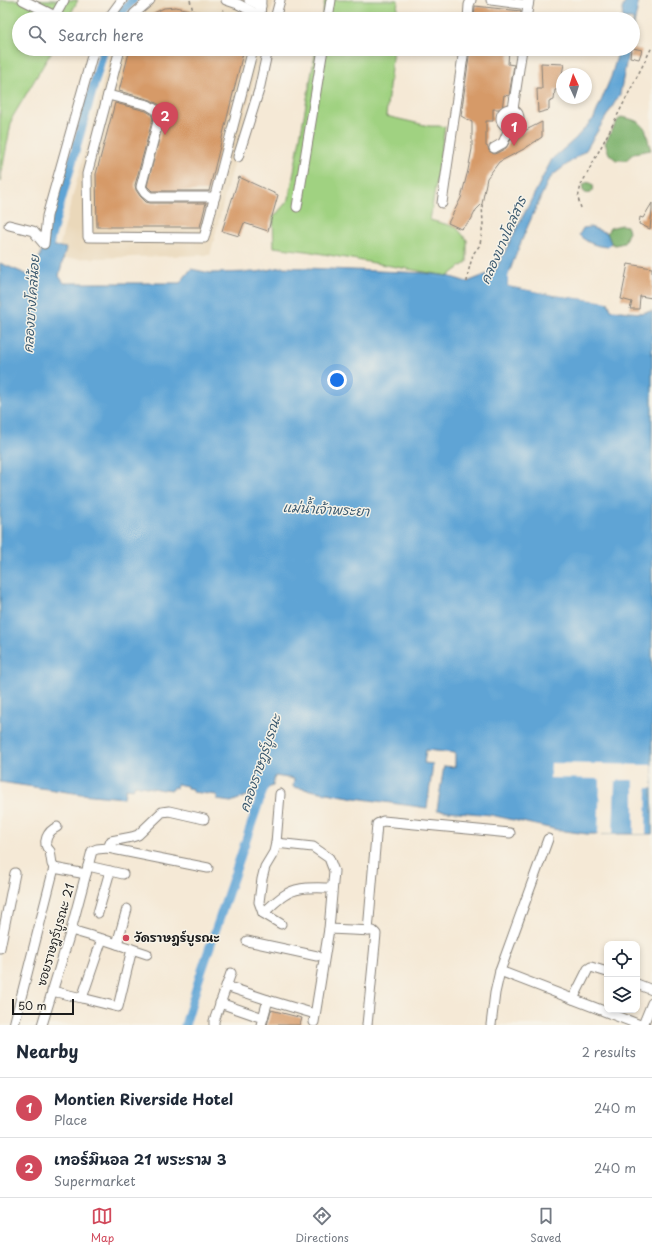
<!DOCTYPE html>
<meta charset="utf-8">
<style>
:root{--surface:#fff;--page:#f2f2f3;--text:#1f2937;--muted:#747a83;--line:#e0e1e3;--accent:#d1495b}
body{margin:0;font-family:"Playpen Sans","Playpen Sans Thai",sans-serif;background:var(--page);color:var(--text)}
.controls{position:absolute;right:12px;bottom:12px;display:grid;overflow:hidden;border-radius:8px;box-shadow:0 2px 6px #0003}
.controls button{width:36px;height:36px;display:grid;place-items:center;padding:0;border:0;border-bottom:1px solid var(--line);background:var(--surface);color:var(--text);font:20px sans-serif}
.compass{position:absolute;left:556px;top:68px;width:36px;height:36px;border-radius:50%;background:var(--surface);box-shadow:0 2px 6px #0003;rotate:356deg}
.scale{position:absolute;left:12px;bottom:10px;width:62px;box-sizing:border-box;padding-left:4px;border:2px solid #1c1c1c;border-top:0;font-size:11px;line-height:14px;white-space:nowrap;color:#1c1c1c;-webkit-text-stroke:3px #f7f3e8;paint-order:stroke}
.you{position:absolute;left:337px;top:380px;width:14px;height:14px;margin:-10px;border:3px solid #fff;border-radius:50%;background:#1a73e8;box-shadow:0 0 0 6px #1a73e833}
.badge{display:grid;place-items:center;width:26px;height:26px;border-radius:50%;background:var(--accent);color:#fff;font-size:13px;font-weight:700}
.pin{position:absolute;translate:-50% -33px;filter:drop-shadow(0 1px 2px #0008)}
.pin::after{content:'';position:absolute;top:21px;width:14px;height:12px;background:inherit;clip-path:polygon(0 0,100% 0,50% 100%)}
.list{margin:0;padding:0;list-style:none}
h2{display:flex;justify-content:space-between;align-items:center;height:52px;margin:0;padding:0 16px;font-size:17px}
h2 small{font-size:13px;font-weight:400;color:var(--muted)}
.list li{display:grid;grid-template-columns:26px 1fr auto;gap:12px;align-items:center;box-sizing:border-box;height:60px;padding:0 16px;border-top:1px solid var(--line)}
.list b{display:block;font-size:15px;white-space:nowrap}
.list p{margin:0;font-size:13px;white-space:nowrap;color:var(--muted)}
.list em{font-size:13px;font-style:normal;color:var(--muted)}
.icon{flex:none;width:22px;height:22px;fill:none;stroke:currentColor;stroke-width:2;stroke-linecap:round;stroke-linejoin:round}
.map{position:relative;flex:none;width:652px;height:1025px;overflow:hidden}
.search{position:absolute;background:var(--surface);box-shadow:0 2px 6px #0003;left:12px;right:12px;top:12px;height:44px;display:flex;align-items:center;gap:10px;box-sizing:border-box;padding:0 14px;border-radius:22px;color:var(--muted);font-size:15px}
.sheet{height:172px;background:var(--surface)}
nav{display:flex;justify-content:space-around;align-items:center;box-sizing:border-box;height:56px;border-top:1px solid var(--line);background:var(--surface);font-size:11px;color:var(--muted)}
nav a{display:grid;justify-items:center;gap:2px}
nav .on{color:var(--accent)}
.map>svg:first-child{display:block}
</style>
<div class="map">
<svg width="652" height="1025" viewBox="0 0 652 1025">
<rect width="100%" height="100%" fill="#f7f3e8"/>
<filter id="ink" filterUnits="userSpaceOnUse"><feTurbulence type="fractalNoise" baseFrequency=".025" numOctaves="2"/><feDisplacementMap in="SourceGraphic" scale="8" xChannelSelector="R" yChannelSelector="G"/><feConvolveMatrix kernelMatrix="1 2 1 2 8 2 1 2 1" color-interpolation-filters="sRGB"/></filter>
<filter id="wash" filterUnits="userSpaceOnUse"><feTurbulence type="fractalNoise" baseFrequency=".012" numOctaves="4" result="noise"/><feDisplacementMap in="SourceGraphic" scale="16" xChannelSelector="R" yChannelSelector="G"/><feGaussianBlur stdDeviation="0.9" result="paint"/><feColorMatrix in="noise" values="0 0 0 0 0 0 0 0 0 0 0 0 0 0 0 0 0 1.4 0 .05"/><feComposite in="paint" operator="in"/></filter>
<g filter="url(#wash)">
<rect width="100%" height="100%" fill="#f5e9d6"/>
<g fill="#ead8ba">
<path d="M140 0H274L269 19H124Z"/>
<path d="M112 49H262L210 255 56 259Z"/>
</g>
<g fill="#a0d281" stroke="#5e774e">
<path d="M0 0H78L68 19H19V49H53L12 118 0 181Z"/>
<path d="M325 0H398L396 19H322Z"/>
<path d="M316 49H393L386 116 429 126H440L445 127 430 220 456 227 467 240V262L448 276 306 251 274 247 273 218 289 199Z"/>
</g>
<g fill="#80b46f" stroke="#4e6846">
<path d="M621 117C632 119 644 121 647 134 648 140 649 145 651 150L634 153 626 160H616L609 154 605 143 617 121Z"/>
<circle cx="588" cy="188" r="5.5"/>
<path d="M621 225 627 226 629 231 624 243 615 245 611 243 607 233 610 228Z"/>
</g>
<g fill="#5fa4d5" stroke="#3e6078">
<path d="M626 0H639L633 30V19H623L622 9Z"/>
<path d="M619 49H629L620 94 586 150 553 175 548 181C538 203 528 225 519 247 514 260 508 272 508 286L554 295 608 302 611 310 640 313 652 311V834H587L558 830 491 815 437 810 444 766 455 767V753L426 750 424 763 433 764 427 808 355 798 293 787 294 779 275 776 273 786 231 802 217 800V795L192 792 193 789 187 788V786L177 784 176 788 173 787 172 790 164 789 163 790 135 785 133 789 126 788 124 798 81 794 0 782V263L33 277 44 244 66 248 59 276 64 283H180L191 269 210 273 257 272 282 267 425 273 448 276 467 282 495 271 552 159 575 139 594 118 611 77Z"/>
<path d="M590 227 607 233 611 243 607 247C596 246 587 243 579 235L583 228Z"/>
</g>
<g fill="#f5e9d6">
<path d="M510 271H512L510 277V285L554 293 609 300 608 302 554 295 508 286V277Z"/>
<path d="M551 763 652 765V788H647L646 834H634V783L632 780H618L615 782 613 834H598L600 782 598 779 550 778Z"/>
</g>
<g fill="none" stroke-linecap="round" stroke-linejoin="round">
<g stroke="#5fa4d5" stroke-width="9">
<path d="M115 19 133 0"/>
<path d="M47 256 51 236 104 49"/>
<path d="M185 1025 199 979 267 778"/>
</g>
</g>
<g id="blocks">
<g fill="#d69a67">
<path d="M475 6 521 11 520 19H474Z"/>
<path d="M176 7 215 16V19H146L154 13 164 8Z"/>
<path d="M633 48 642 50 639 59 630 57 631 49Z"/>
<path d="M130 49H244L209 191H152L147 186 165 116 160 105 151 100 119 91Z"/>
<path d="M470 49H509L508 64 514 65 509 96 504 95 502 109H493V121H486V146L488 147 489 151 494 154 497 153 506 148 511 139 528 129 542 122V137L524 149 499 162 487 178 482 204 476 210 471 220 461 229 448 223 461 198 468 170 472 149V122L461 116Z"/>
<path d="M541 63 564 64 562 74 561 89 555 90 554 100 549 102V110L538 113 537 89H542Z"/>
<path d="M115 103 146 111 151 114 153 118 135 185 136 190 140 196 146 202 150 203H206L200 227H97L96 174Z"/>
<path d="M239 177 278 195 268 231 244 223 239 236 222 231Z"/>
<path d="M652 203V210L650 229 639 224 640 217 643 218Z"/>
<path d="M628 264 652 268V298L640 296 639 309H630L632 302 621 299Z"/>
<path d="M271 1010 302 1018 300 1025H267Z"/>
</g>
</g>
</g>
<g filter="url(#ink)">
<use href="#blocks" fill-opacity="0" stroke="#888279" stroke-width="1"/>
<g fill="none" stroke-linecap="round" stroke-linejoin="round">
<g stroke="#888279" stroke-width="11">
<g id="minor">
<path d="M23 0 55 16 64 0"/>
<path d="M226 0 238 4 261 16"/>
<path d="M249 0 261 6"/>
<path d="M491 0 528 5"/>
<path d="M108 19 122 0"/>
<path d="M131 19 134 14 150 0"/>
<path d="M260 19 261 0"/>
<path d="M275 19 280 0"/>
<path d="M328 19 331 0"/>
<path d="M468 19 469 5 471 0"/>
<path d="M526 19 529 0"/>
<path d="M120 49 87 174 88 237 204 238 253 49"/>
<path d="M108 95 148 105 156 110 159 118 141 187 145 193 150 197H215"/>
<path d="M513 109 522 49"/>
<circle cx="510" cy="118" r="9"/>
<path d="M494 148 503 143 510 127"/>
<path d="M238 157 259 90 268 49"/>
<path d="M442 203 464 49"/>
<path d="M297 207 323 49"/>
<path d="M9 225 33 231 44 244 47 216 94 49"/>
<path d="M280 794 276 843 274 852 265 867 262 879 259 902 263 913 281 924"/>
<path d="M57 827C48 831 41 843 50 851L52 864 54 868 86 874"/>
<path d="M276 843 313 847 329 858 334 871 329 929 314 1022"/>
<path d="M108 848 208 868"/>
<path d="M88 866 123 874"/>
<path d="M98 913 110 871"/>
<path d="M263 913C274 904 285 891 300 889 310 887 322 888 332 888"/>
<path d="M329 929 373 931 376 934 367 1025"/>
<path d="M368 931 377 824 383 821 510 833"/>
<path d="M102 939 147 954"/>
<path d="M247 941 317 956"/>
<path d="M117 944 127 909"/>
<path d="M0 948 15 873"/>
<path d="M500 971 640 1025"/>
<path d="M637 984 652 990"/>
<path d="M226 986 268 1000"/>
<path d="M52 991 82 998 102 939 71 930"/>
<path d="M82 998 118 1007 132 949"/>
<path d="M573 999 588 969 591 967 607 972"/>
<path d="M220 1003 263 1018"/>
<path d="M14 1025 54 868"/>
<path d="M42 1025 71 930 92 851 97 849 108 848 111 841 132 837 138 835 162 812 169 811 204 819"/>
<path d="M214 1025V1021L231 973"/>
<path d="M261 1025 268 1000 315 1014"/>
<path d="M491 1025 495 993 500 971 548 839"/>
<path d="M643 1025 652 1003"/>
</g>
</g>
<g stroke="#888279" stroke-width="1.5" stroke-dasharray="3 3" stroke-linecap="butt">
<path d="M190 0 193 11"/>
<path d="M221 18 224 9"/>
<path d="M581 208 578 198 581 185 610 130 652 47"/>
<path d="M467 282 468 273 473 254 480 245 483 224 482 204"/>
</g>
<use href="#minor" stroke="#fff" stroke-width="9"/>
</g>
</g>
<circle fill="#d1495b" stroke="#f7f3e8" stroke-width="1.5" cx="126" cy="938" r="4"/>
<g text-anchor="middle" stroke-width="3" stroke-linejoin="round" paint-order="stroke">
<g font-size="12" fill="#1c1c1c" stroke="#f7f3e8">
<text transform="translate(56 935) rotate(-74)" y="4">ซอยราษฎร์บูรณะ 21</text>
</g>
<g font-size="12" font-weight="bold" fill="#1c1c1c" stroke="#f7f3e8" text-anchor="start">
<text x="134" y="942">วัดราษฎร์บูรณะ</text>
</g>
<g font-size="13" font-style="italic" fill="#3a596f" stroke="#f7f3e8">
<text transform="translate(503 240) rotate(-66)" y="5">คลองบางโคล่สาร</text>
<text transform="translate(31 304) rotate(-86)" y="5">คลองบางโคล่น้อย</text>
<text transform="translate(326 509) rotate(3)" y="5">แม่น้ำเจ้าพระยา</text>
<text transform="translate(260 763) rotate(-71)" y="5">คลองราษฎร์บูรณะ</text>
</g>
</g>
</svg>
<div class="controls">
<button><svg class="icon" aria-label="locate" viewBox="0 0 24 24"><circle cx="12" cy="12" r="6"/><path d="M12 2v4M12 18v4M2 12h4M18 12h4"/></svg></button>
<button><svg class="icon" aria-label="layers" viewBox="0 0 24 24"><path d="M12 4l9 5-9 5-9-5zM3 14l9 5 9-5"/></svg></button>
</div>
<svg class="compass" viewBox="-18 -18 36 36"><path d="M0-13l5 13h-10z" fill="#e53935"/><path d="M0 13l5-13h-10z" fill="#747a83"/></svg>
<div class="scale">50 m</div>
<div class="you"></div>
<div class="pin badge" style="left:514px;top:146px">1</div>
<div class="pin badge" style="left:165px;top:135px">2</div>
<div class="search"><svg class="icon" aria-label="search" viewBox="0 0 24 24"><circle cx="10" cy="10" r="6"/><path d="M15 15l6 6"/></svg>Search here</div>
</div>
<section class="sheet">
<h2>Nearby<small>2 results</small></h2>
<ul class="list">
<li><span class="badge">1</span><div><b>Montien Riverside Hotel</b><p>Place</p></div><em>240 m</em></li>
<li><span class="badge">2</span><div><b>เทอร์มินอล 21 พระราม 3</b><p>Supermarket</p></div><em>240 m</em></li>
</ul>
</section>
<nav>
<a class="on"><svg class="icon" aria-label="map" viewBox="0 0 24 24"><path d="M3 6l6-2 6 2 6-2v14l-6 2-6-2-6 2zM9 4v14M15 6v14"/></svg>Map</a>
<a><svg class="icon" aria-label="directions" viewBox="0 0 24 24"><path d="M12 3l9 9-9 9-9-9zM9 14v-3h6M13 9l2 2-2 2"/></svg>Directions</a>
<a><svg class="icon" aria-label="saved" viewBox="0 0 24 24"><path d="M7 4h10v16l-5-4-5 4z"/></svg>Saved</a>
</nav>
